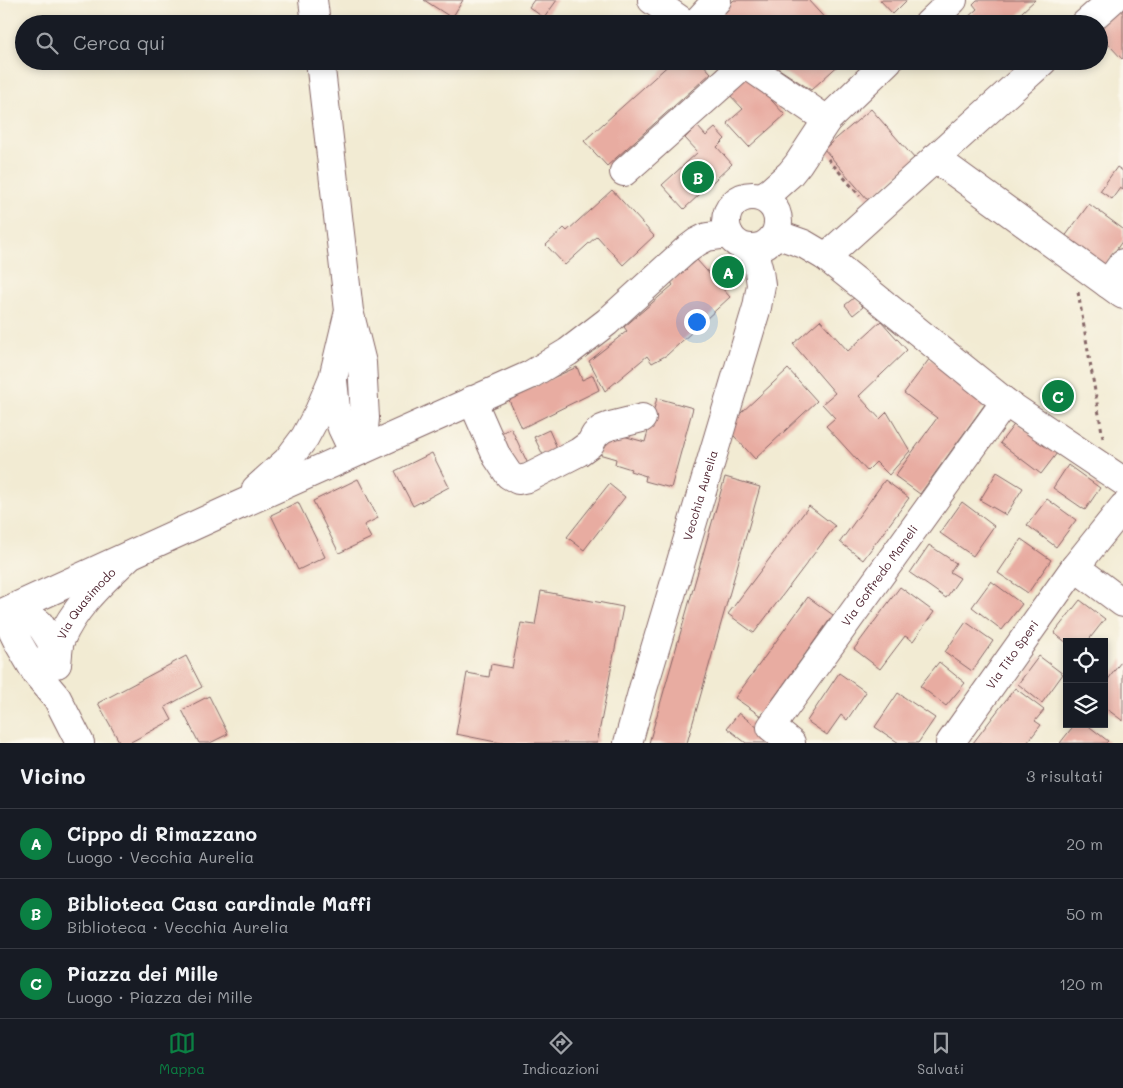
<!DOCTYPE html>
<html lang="it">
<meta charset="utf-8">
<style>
:root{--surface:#171b24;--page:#20242c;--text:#f1f3f6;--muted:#9ea1a6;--line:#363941;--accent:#0b8043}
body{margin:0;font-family:Mali,sans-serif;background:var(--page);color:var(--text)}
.controls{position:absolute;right:15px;bottom:15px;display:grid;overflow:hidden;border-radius:0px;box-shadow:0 2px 8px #0003}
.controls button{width:45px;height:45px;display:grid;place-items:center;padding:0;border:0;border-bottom:1px solid var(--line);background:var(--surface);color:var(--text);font:25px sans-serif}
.you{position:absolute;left:696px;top:321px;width:18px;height:18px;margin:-12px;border:4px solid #fff;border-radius:50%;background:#1a73e8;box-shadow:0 0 0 8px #1a73e833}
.badge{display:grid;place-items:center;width:32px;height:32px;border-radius:50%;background:var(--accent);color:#fff;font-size:16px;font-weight:700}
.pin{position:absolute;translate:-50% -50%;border:2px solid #fff;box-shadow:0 1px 5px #0006}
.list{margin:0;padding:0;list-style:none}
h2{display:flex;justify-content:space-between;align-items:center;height:65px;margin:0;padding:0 20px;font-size:21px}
h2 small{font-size:16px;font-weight:400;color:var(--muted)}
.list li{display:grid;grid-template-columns:32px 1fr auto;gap:15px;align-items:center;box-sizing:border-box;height:70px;padding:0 20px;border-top:1px solid var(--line)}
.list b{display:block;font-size:19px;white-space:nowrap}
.list p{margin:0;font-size:16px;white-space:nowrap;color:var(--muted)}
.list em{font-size:16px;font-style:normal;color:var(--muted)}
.icon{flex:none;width:28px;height:28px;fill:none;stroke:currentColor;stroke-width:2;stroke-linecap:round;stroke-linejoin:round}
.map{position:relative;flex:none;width:1123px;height:743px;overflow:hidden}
.search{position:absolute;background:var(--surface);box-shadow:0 2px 8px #0003;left:15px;right:15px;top:15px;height:55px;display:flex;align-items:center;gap:12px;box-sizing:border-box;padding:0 18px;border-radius:28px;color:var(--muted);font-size:19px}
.sheet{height:275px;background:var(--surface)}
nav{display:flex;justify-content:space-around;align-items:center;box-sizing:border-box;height:70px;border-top:1px solid var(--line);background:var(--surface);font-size:14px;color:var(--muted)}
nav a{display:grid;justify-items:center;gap:2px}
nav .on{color:var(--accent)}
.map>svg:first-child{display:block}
</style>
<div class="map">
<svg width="1123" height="743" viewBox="0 0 1123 743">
<rect width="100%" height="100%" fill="#fbf7ec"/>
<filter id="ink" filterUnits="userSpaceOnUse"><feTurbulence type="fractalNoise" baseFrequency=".02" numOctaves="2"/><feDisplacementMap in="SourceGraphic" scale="10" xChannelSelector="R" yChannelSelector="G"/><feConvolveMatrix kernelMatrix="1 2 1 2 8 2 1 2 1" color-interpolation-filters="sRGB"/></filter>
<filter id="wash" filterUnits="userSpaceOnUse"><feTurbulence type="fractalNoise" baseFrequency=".0096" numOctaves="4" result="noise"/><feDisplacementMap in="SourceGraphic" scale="20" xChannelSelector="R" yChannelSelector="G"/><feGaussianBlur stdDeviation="1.12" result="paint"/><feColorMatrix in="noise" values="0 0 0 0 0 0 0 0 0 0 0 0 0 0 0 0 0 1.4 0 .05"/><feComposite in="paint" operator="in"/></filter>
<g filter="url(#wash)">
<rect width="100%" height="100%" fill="#f2ebd3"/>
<g id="blocks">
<g fill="#e8aca1">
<path d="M424 0H463L452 18Z"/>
<path d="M534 0H557L544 18 529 7Z"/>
<path d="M734 0H808L830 24H711L709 23Z"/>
<path d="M880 0H907L893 14Z"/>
<path d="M977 0H1035L1009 24H970L966 19 977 9 973 4Z"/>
<path d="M1123 3V58L1122 59 1099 34V25Z"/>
<path d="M673 61H700L711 73 607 166 584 141Z"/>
<path d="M767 61H843L811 90Z"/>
<path d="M1004 61H1023L1013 71Z"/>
<path d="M748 75 785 115 749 147 727 123 743 109 728 93Z"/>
<path d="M871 109 915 159 868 200 824 149Z"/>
<path d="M697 126 706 136 715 128 725 139 717 147 732 164 684 209 662 185 698 152 685 138Z"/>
<path d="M1117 167 1123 171V190L1120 188 1112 199 1100 191Z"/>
<path d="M612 190 654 236 623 265 597 236 565 265 546 245 564 228 567 231Z"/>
<path d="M1089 204 1123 229V240L1104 267 1064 238Z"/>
<path d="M697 260 730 297 667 355 652 363 647 356 605 391 589 361 627 331 624 327 673 285 671 282Z"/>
<path d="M855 297 863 307 853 315 845 305Z"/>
<path d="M820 320 848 351 881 321 907 350 859 396 880 419 887 412 910 451 889 475 876 462 867 471 826 426 835 418 822 404 835 393 793 344Z"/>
<path d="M930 358 988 400 920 494 895 476 937 418 904 393Z"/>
<path d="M577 367 582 380 593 375 599 390 522 428 508 398Z"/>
<path d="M788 369 817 401 755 459 726 427Z"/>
<path d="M657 398 693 408 671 488 645 481 646 476 630 471 631 469 615 464 616 459 599 454 605 431 645 442Z"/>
<path d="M1016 422 1057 453 1041 474 1000 443Z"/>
<path d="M511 428 528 464 518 469 495 436Z"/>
<path d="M549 430 557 448 543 455 534 437Z"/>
<path d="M432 453 449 487 413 506 395 471Z"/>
<path d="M1068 465 1100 488 1085 510 1053 488Z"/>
<path d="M997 472 1023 488 1006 515 980 500Z"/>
<path d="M725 477 760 487 726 606 687 743H649Z"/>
<path d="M358 479 378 518 364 525 371 538 339 553 313 501Z"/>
<path d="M885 480 909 498 863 560 840 542Z"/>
<path d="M609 484 625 497 584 550 567 537Z"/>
<path d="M1047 499 1076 520 1056 547 1027 525Z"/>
<path d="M298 502 325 557 298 570 271 515Z"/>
<path d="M962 502 994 526 973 556 940 533Z"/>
<path d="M809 506 835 526 754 633 728 614Z"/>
<path d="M1021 539 1051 560 1028 593 998 573Z"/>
<path d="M929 545 956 563 950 572 960 578 946 598 910 573Z"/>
<path d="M991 581 1022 604 1002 630 972 607Z"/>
<path d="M900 587 934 612 913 641 905 636 880 669 854 649Z"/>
<path d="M541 591 623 607 597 743H501L456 734 467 673 489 677 491 664 512 668 521 623 535 625Z"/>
<path d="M808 597 833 615 761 716 735 698Z"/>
<path d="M1080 600 1105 619 1087 642H1067V643L1054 633Z"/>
<path d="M966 622 993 641 972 671 945 652Z"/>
<path d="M186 656 202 687 165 707 172 720 129 743H120L98 703Z"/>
<path d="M1039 656 1063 674 1042 703 1018 684Z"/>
<path d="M1123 659V721L1104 707V685Z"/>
<path d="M939 662 965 683 946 706 920 686Z"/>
<path d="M839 673 866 692 847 720 841 715 827 735 807 721Z"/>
<path d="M1015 688 1044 710 1035 721 1041 725 1027 743H973Z"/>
<path d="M898 693 935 718 918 743H899L875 727Z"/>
<path d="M209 696 228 734 210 743H199L182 710Z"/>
<path d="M739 713 777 743H746L727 728Z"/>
<path d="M1075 724H1086L1108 741 1106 743H1060Z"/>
</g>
</g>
</g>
<g filter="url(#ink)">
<use href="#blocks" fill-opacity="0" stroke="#856666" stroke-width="1"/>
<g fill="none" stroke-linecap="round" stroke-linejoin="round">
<g stroke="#856666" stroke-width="30">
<g id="minor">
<path d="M695 24 717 0"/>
<path d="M1085 24 1112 0"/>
<path d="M935 158 1123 295"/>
<path d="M624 172 745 64"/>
<path d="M777 232 787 238 804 244 826 257 1005 402 1123 481"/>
<path d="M826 257 1043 61"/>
<path d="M1108 284 1123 263"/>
<path d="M472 400 497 457 509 475 518 480 528 478 579 452 590 444 595 435 602 429 610 426 642 418"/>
<path d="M1075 567 1123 603"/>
<path d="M57 663 50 640 39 623 14 608 12 630 19 644 36 673 57 698 80 743"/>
<path id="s1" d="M57 664C58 657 58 648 60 641 74 607 102 582 128 557"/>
<path id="s2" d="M791 743 771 727 1005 402"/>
</g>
</g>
<g stroke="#856666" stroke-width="30">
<g id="major">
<path d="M313 0 316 24"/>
<path d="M652 0 686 24"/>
<path d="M928 24 953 0"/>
<path d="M320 61 349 311 362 363 365 418 362 450"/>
<path d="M741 61 827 120"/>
<circle cx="752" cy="222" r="26"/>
<path d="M762 197 771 191 790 174 798 164 827 120 888 61"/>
<path d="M333 380 336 409 342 428 354 453"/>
<path d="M256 489 287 461 305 437 319 411 333 378 348 315"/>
<path d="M0 614 237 506 530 375 568 352 607 322 685 251 697 242 707 237 729 234"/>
<path id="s3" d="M628 743 643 689 757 307 761 285 759 271 753 248"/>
<path id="s4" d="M950 743 1075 567 1123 507"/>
</g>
</g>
<g stroke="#856666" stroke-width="3" stroke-dasharray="4 4" stroke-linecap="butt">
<path d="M828 159 860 196"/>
<path d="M1078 292 1103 438"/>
</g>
<use href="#minor" stroke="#fff" stroke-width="28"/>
<use href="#major" stroke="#fff" stroke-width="28"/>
</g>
</g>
<g text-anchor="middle" stroke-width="4" stroke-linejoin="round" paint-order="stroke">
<g font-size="12" fill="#4a1f2b" stroke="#fbf7ec">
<text dy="4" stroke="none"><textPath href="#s3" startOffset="258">Vecchia Aurelia</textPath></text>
<text dy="4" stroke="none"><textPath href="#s2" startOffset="212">Via Goffredo Mameli</textPath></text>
<text dy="4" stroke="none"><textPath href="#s1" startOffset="69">Via Quasimodo</textPath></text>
<text dy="4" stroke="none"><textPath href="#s4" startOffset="108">Via Tito Speri</textPath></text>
</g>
</g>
</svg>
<div class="controls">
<button><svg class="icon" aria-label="locate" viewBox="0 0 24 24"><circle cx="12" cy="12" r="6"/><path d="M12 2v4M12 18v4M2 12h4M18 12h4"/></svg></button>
<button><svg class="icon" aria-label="layers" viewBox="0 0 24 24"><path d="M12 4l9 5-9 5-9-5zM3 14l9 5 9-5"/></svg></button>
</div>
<div class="you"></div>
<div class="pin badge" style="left:728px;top:272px">A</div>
<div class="pin badge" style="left:698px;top:177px">B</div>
<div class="pin badge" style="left:1058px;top:396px">C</div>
<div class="search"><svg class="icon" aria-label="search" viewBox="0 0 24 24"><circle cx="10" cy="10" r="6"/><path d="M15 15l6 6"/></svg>Cerca qui</div>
</div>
<section class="sheet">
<h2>Vicino<small>3 risultati</small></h2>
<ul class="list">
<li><span class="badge">A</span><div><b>Cippo di Rimazzano</b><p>Luogo · Vecchia Aurelia</p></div><em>20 m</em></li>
<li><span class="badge">B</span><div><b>Biblioteca Casa cardinale Maffi</b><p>Biblioteca · Vecchia Aurelia</p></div><em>50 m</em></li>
<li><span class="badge">C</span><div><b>Piazza dei Mille</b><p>Luogo · Piazza dei Mille</p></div><em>120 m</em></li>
</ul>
</section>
<nav>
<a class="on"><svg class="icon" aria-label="map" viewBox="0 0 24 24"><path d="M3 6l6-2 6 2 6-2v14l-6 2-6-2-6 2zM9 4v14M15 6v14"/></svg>Mappa</a>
<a><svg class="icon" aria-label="directions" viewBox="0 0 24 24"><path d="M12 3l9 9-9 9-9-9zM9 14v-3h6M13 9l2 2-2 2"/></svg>Indicazioni</a>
<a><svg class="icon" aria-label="saved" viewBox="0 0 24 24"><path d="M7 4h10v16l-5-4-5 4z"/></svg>Salvati</a>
</nav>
